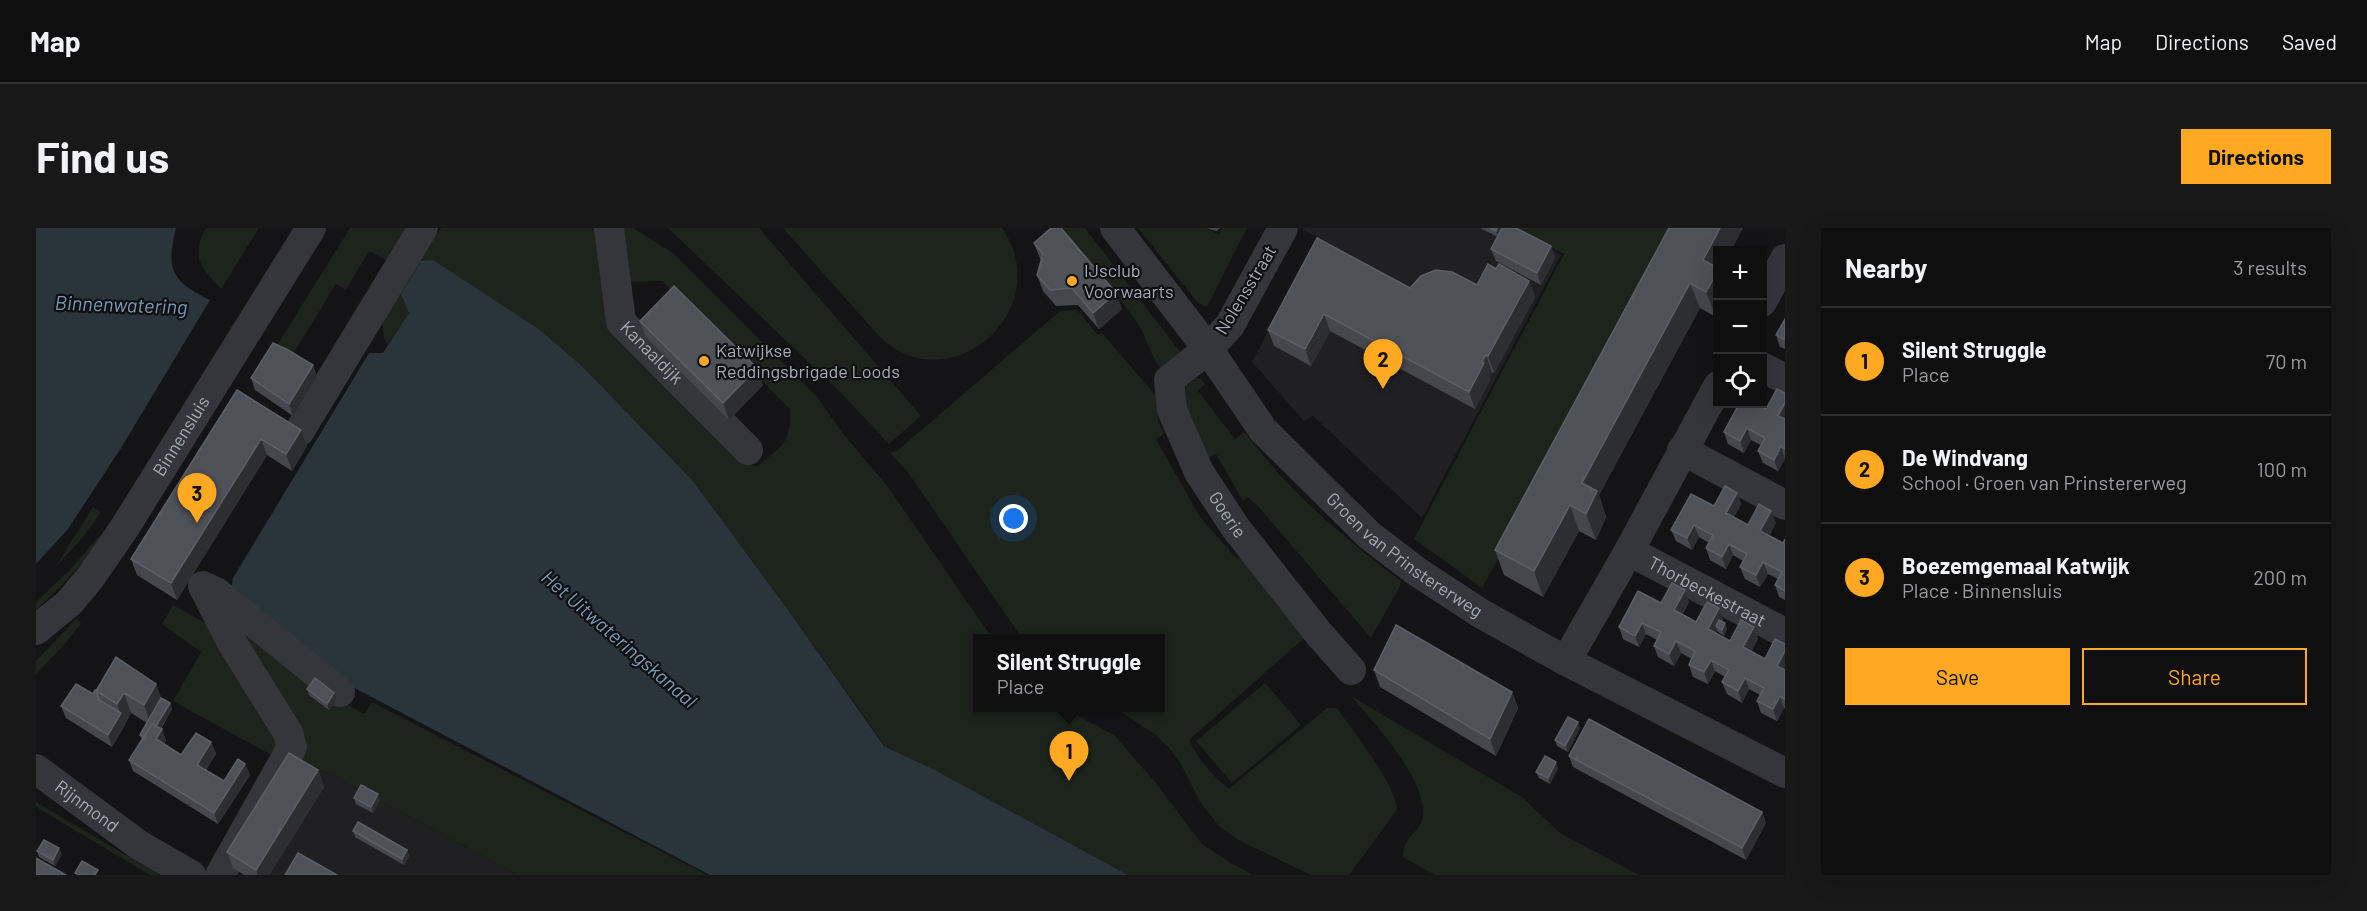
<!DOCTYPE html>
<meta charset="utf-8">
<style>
:root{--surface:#0f0f10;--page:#181819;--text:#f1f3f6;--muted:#9b9c9f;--line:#2f2f30;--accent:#ffa923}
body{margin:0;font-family:Barlow,sans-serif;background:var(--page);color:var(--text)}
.controls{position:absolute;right:18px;top:18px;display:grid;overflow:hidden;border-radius:0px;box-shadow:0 6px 24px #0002}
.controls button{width:54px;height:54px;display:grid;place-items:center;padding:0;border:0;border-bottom:2px solid var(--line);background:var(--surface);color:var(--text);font:30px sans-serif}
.you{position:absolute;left:978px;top:291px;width:21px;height:21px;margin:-15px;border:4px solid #fff;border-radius:50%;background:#1a73e8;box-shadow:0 0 0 9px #1a73e833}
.badge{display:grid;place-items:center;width:39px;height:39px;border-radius:50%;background:var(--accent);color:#111;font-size:20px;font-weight:700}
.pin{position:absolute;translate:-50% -50px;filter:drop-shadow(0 2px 3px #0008)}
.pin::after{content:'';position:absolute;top:32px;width:21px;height:18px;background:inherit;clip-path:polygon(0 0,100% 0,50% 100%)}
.popup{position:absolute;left:937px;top:406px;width:192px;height:78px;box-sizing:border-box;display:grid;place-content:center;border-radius:0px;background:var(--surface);filter:drop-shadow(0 2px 4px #0005);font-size:20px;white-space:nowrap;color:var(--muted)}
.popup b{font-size:22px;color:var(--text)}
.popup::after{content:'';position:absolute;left:50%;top:100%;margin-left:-12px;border:12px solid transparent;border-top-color:var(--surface)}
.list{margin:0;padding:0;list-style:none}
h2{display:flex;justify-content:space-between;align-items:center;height:78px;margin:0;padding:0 24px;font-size:26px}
h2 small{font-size:20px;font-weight:400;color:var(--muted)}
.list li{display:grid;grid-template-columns:39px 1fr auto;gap:18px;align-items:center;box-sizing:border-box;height:108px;padding:0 24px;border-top:2px solid var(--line)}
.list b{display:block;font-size:22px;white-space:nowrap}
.list p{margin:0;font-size:20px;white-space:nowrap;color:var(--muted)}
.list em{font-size:20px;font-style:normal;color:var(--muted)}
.actions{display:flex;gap:12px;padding:18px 24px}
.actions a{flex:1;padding:14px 0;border:2px solid var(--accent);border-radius:0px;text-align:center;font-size:21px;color:var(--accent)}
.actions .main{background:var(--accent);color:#111}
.icon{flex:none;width:33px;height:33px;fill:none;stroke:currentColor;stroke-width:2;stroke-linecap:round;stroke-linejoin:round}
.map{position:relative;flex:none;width:1749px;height:647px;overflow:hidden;border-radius:0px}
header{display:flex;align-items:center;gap:36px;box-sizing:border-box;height:84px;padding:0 30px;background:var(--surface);border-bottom:2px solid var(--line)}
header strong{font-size:28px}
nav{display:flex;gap:33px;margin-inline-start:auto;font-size:21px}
.intro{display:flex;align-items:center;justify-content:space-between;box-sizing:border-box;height:144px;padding:0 36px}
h1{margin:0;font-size:42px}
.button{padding:15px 27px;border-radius:0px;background:var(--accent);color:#111;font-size:21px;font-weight:700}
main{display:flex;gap:36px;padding:0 36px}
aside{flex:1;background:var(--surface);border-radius:0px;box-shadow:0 6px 24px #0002}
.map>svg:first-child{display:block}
</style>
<header>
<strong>Map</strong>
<nav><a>Map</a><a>Directions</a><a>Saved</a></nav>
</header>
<div class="intro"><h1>Find us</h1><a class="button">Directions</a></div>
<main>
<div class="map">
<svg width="1749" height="647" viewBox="0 0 1749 647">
<rect width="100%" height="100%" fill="#141416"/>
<g fill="#202023">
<path d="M1268 0H1474L1525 27 1386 290 1277 188 1268 193 1216 134 1282 9 1267 2Z"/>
<path d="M240 526 296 547 482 647H211Z"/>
</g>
<g fill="#1c241c">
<path d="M170 0H223L185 61C165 40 154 28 170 0Z"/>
<path d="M314 0H376L354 34 333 23 310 62 300 56 254 131 238 122Z"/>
<path d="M405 0H559L573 96 689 219 720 239C746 218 755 217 754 181L626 53 586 54 579 0H597L637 25 781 169 808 207 852 259 956 410H942V480H1027L1078 507 1120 555 1166 616 1192 633 1217 647H1092L899 542 849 518 750 379 657 253 549 141 373 85 352 117 348 110 346 93Z"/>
<path d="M632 0H723L885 188 853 216 806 166Z"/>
<path d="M747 0H966C1023 82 911 178 842 107Z"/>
<path d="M1018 0H1049L1145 125 1126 142C1113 127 1112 110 1100 93 1079 62 1052 34 1028 6Z"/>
<path d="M1102 0H1170L1183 7 1187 0H1211L1171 79 1162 75Z"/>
<path d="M1478 0H1645L1446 360 1378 311 1528 26Z"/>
<path d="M1041 82 1062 107 1066 105 1121 169 1122 193 1128 206 1120 211 1164 289 1201 331 1208 326 1276 403 1153 512C1162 531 1176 548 1193 561L1291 480H1301C1319 506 1358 553 1361 582L1313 647H1275L1204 613 1183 598 1164 574 1146 538 1134 521 1120 507 1079 480H1124V410H986L871 243 854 225 861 223 1024 83Z"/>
<path d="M1161 150 1165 151 1169 156 1162 163 1199 211 1209 204C1252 263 1307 309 1365 353L1363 360 1335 410 1220 276 1218 275 1212 269 1207 273 1180 226 1172 230 1147 171 1150 158Z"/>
<path d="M57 279 65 284 48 308 18 341Z"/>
<path d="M62 309 65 311C46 337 24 360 0 382V374L33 343Z"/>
<path d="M137 377 169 395 198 389 259 438 293 482 301 471 328 486 336 474 671 647H482L296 547 240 526 237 528 137 473 165 424 126 396Z"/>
<path d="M40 391 45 395 28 417 0 446V433Z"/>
<path d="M1229 455 1265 497 1196 555 1160 513Z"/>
<path d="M1315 468 1486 569 1524 605 1603 647H1399L1367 629C1367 607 1385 604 1387 589 1391 552 1339 496 1315 468Z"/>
<path d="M0 574 124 647H114L0 579Z"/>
</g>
<g fill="#29343b">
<path d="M0 0H140C130 42 135 53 174 72L85 220 32 301 0 336Z"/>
<path d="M397 32 504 102 549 141 657 253 750 379 848 518 899 542 1092 647H674L309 455 195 361 197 350 333 125H347L373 85 365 66 385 33Z"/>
</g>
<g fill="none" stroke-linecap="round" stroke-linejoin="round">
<g stroke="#35363b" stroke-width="30">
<path id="s1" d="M573 0 585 94 712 222"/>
<path id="s2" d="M1079 0 1172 121 1227 202 1333 307 1380 343 1444 385 1530 433 1749 545"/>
<path id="s3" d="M1247 0 1194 97 1172 121 1133 152 1136 182 1163 244 1199 299 1283 406 1315 442"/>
<path d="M1726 74 1749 31"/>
<path d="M1726 139 1749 151"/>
<path d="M263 204 387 0"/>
<path d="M1646 222 1749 277"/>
<path id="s4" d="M1593 323 1749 405"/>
<path id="s5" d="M0 402 33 375 54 350 89 299 275 0"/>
<path d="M1530 433 1593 323 1682 158"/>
<path id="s6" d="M0 541 103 617 155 647"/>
<path d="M184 647 256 519 252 505 195 413 167 358 180 364 304 464"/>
</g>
</g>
<g fill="#45474c">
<path d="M1171 0H1184L1181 3 1176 2Z"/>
<path d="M1444 0H1480L1515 18 1519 30 1505 57 1460 33 1455 21 1462 9Z"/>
<path d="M1633 0H1707L1695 22H1682L1680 89 1664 80 1563 267 1570 289 1560 312 1543 303 1507 369 1468 347 1459 322Z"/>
<path d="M998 15 1086 81 1063 101 1042 77 1020 78 1007 63 1001 47 1005 33Z"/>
<path d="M1460 41 1493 53 1499 69 1458 145 1456 144 1453 149 1454 152 1439 181 1294 103 1275 138 1238 118 1232 102 1374 60 1441 57Z"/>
<path d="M1749 91V121L1744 119 1740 107Z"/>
<path d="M604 93 727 157 693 192 610 109Z"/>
<path d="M277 137 281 149 257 188 219 162 215 150Z"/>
<path d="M201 162 271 218 256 243 231 227 141 372 101 347 95 331Z"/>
<path d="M1749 165V231L1742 243 1727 235 1722 223 1725 217 1715 212 1708 225 1692 216 1688 204 1730 181Z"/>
<path d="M1701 265 1705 276 1698 289 1712 297 1740 295 1733 308 1747 315 1749 311V372L1743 369 1739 357 1742 351 1732 346 1724 359 1709 351 1704 339 1707 333 1697 327 1690 341 1674 332 1670 320 1673 315 1663 309 1656 322 1640 313 1635 302Z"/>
<path d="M1653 374 1646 387 1660 394 1687 392 1686 394 1691 401 1688 408 1681 403 1680 405 1694 413 1718 399 1722 411 1715 424 1729 431 1749 416V481L1748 480 1741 493 1725 485 1721 473 1724 467 1713 461 1706 475 1691 466 1686 454 1689 449 1679 443 1672 456 1657 449 1653 437 1656 431 1645 425 1638 438 1622 429 1618 418 1621 412 1610 406 1603 419 1587 411 1583 399 1625 375Z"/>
<path d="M80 429 125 470 134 475 136 481 125 501H126L130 513 128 516 145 527 175 514 180 526 170 542 188 553 209 536 214 547 182 596 97 543 93 532 106 512 104 507 111 495 95 485 89 496V497L76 519 30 490 25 478 57 466 60 463Z"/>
<path d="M1338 442 1476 464 1482 480 1460 528 1344 459Z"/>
<path d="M271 461 301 471 293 482 273 467Z"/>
<path d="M1544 500 1532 524 1521 518 1519 512Z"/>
<path d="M1533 528 1726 584 1730 595 1710 632 1537 539Z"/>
<path d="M1522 540 1514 556 1503 550 1500 544Z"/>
<path d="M282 542 288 559 233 647H208L197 640 191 624Z"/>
<path d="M318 570 344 572 337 585 320 576Z"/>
<path d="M317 603 371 622 373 628 368 637 319 609Z"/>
<path d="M1 623 26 626 19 638 3 629Z"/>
</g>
<g fill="#2d2e32">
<path d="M1461 0H1466L1462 9 1460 3Z"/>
<path d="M1684 0H1707L1695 22H1682V86L1680 89 1670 64 1667 32Z"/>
<path d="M1515 18 1519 30 1505 57 1501 45Z"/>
<path d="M1493 53 1499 69 1458 145 1452 128Z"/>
<path d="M1654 55 1664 80 1563 267 1570 289 1560 312 1550 286 1546 255Z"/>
<path d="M1080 65 1086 81 1063 101 1057 85Z"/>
<path d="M1288 86 1294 103 1275 138 1269 121Z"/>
<path d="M1450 127 1456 144 1453 149 1454 152 1439 181 1433 164Z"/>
<path d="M277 137 281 149 257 188 253 176Z"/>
<path d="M721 140 727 157 693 192 687 175Z"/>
<path d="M1749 175V195L1742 188Z"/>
<path d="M1711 200 1715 212 1708 225 1704 213Z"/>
<path d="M265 202 271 218 256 243 250 226Z"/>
<path d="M225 211 231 227 141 372 135 355Z"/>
<path d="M1745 218 1749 231 1742 243 1738 232Z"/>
<path d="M1701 265 1705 276 1694 297 1690 285Z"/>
<path d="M1534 277 1543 303 1507 369 1498 343Z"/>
<path d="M1735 283 1740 295 1729 315 1724 303Z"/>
<path d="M1658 297 1663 309 1656 322 1651 310Z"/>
<path d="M1693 316 1697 327 1690 341 1686 329Z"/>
<path d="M1727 334 1732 346 1724 359 1720 347Z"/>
<path d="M1649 362 1653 374 1642 394 1638 382Z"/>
<path d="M1683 380 1687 392 1683 400 1680 398 1681 403 1676 413 1672 401Z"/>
<path d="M1606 395 1610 406 1603 419 1599 408Z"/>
<path d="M1689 395 1691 401 1688 408 1686 402Z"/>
<path d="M1718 399 1722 411 1711 431 1707 419Z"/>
<path d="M1640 413 1645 425 1638 438 1633 426Z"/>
<path d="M1749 423V442L1741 438Z"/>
<path d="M1675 432 1679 443 1672 456 1668 444Z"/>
<path d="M1709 450 1713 461 1706 475 1702 463Z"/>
<path d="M120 456 128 476 115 498 108 477Z"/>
<path d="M1476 464 1482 480 1460 528 1454 511Z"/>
<path d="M88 465 95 485 89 496V497L76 519 72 507 85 486 81 476Z"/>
<path d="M298 465 301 471 293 482 291 476Z"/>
<path d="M1744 468 1748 480 1741 493 1737 481Z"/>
<path d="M134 475 136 481 114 518 112 512Z"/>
<path d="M1542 494 1544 500 1532 524 1529 518Z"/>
<path d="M126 501 130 513 124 523 120 511Z"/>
<path d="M175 514 180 526 166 549 161 537Z"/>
<path d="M1520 534 1522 540 1514 556 1512 550Z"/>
<path d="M209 536 214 547 182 596 178 585Z"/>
<path d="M282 542 288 559 233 647H222L220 642Z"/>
<path d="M342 566 344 572 337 585 335 579Z"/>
<path d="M1726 584 1730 595 1710 632 1706 620Z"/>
<path d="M23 620 26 626 19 638 17 632Z"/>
<path d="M371 622 373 628 368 637 366 631Z"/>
</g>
<g fill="#4f5158" stroke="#5d5f67" stroke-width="1.5">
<path d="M1015 0H1025L1080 65 1057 85 1036 60 1014 62 1001 47 1007 26 998 15Z"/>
<path d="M1454 0H1461L1460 3Z"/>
<path d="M1466 0H1480L1515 18 1501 45 1455 21Z"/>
<path d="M1633 0H1684L1667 32 1682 40V43L1670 64 1654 55 1546 255 1561 263 1550 286 1534 277 1498 343 1459 322Z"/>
<path d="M1281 10 1374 60 1385 48 1400 42 1416 44 1441 57 1452 36 1460 41 1463 36 1493 53 1452 128 1450 127 1446 134 1448 135 1433 164 1288 86 1269 121 1232 102Z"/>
<path d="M638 58 721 140 687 175 604 93Z"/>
<path d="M1749 91V112L1740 107Z"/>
<path d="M237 115 252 122 277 137 253 176 215 150Z"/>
<path d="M1741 161 1749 165V175L1742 188 1749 191V221L1745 218 1738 232 1722 223 1729 210 1711 200 1704 213 1688 204 1703 176H1720L1730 181Z"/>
<path d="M201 162 265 202 250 226 225 211 135 355 95 331Z"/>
<path d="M1689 258 1701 265 1690 285 1712 297 1723 276 1735 283 1724 303 1747 315 1749 311V363L1739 357 1746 344 1727 334 1720 347 1704 339 1711 326 1693 316 1686 329 1670 320 1677 307 1658 297 1651 310 1635 302 1655 266 1678 278Z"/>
<path d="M1636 355 1649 362 1638 382 1660 394 1671 374 1683 380 1672 401 1694 413 1705 392 1718 399 1707 419 1729 431 1739 411 1749 416V423L1741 438 1749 442V471L1744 468 1737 481 1721 473 1728 460 1709 450 1702 463 1686 454 1693 442 1675 432 1668 444 1653 437 1659 423 1640 413 1633 426 1618 418 1625 404 1606 395 1599 408 1583 399 1602 363 1625 375Z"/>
<path d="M1683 392 1689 395 1686 402 1680 398Z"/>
<path d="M1360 397 1476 464 1454 511 1338 442Z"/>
<path d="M80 429 120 456 108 477 88 465 81 476 60 463Z"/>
<path d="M279 450 298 465 291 476 271 461Z"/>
<path d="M40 456 57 466 59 462 60 463 63 472 85 485 72 507 25 478Z"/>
<path d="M125 470 134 475 120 498 116 496 108 509 104 507Z"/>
<path d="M1532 489 1542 494 1529 518 1519 512Z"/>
<path d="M1553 491 1726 584 1706 620 1533 528Z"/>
<path d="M116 496 126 501 120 511 145 527 160 505 175 514 161 537 188 553 202 531 209 536 178 585 93 532Z"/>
<path d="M253 525 282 542 220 642 191 624Z"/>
<path d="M1509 528 1520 534 1512 550 1500 544Z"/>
<path d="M325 557 342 566 335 579 318 570Z"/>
<path d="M322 594 371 622 366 631 317 603Z"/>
<path d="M8 612 23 620 17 632 1 623Z"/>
<path d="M262 625 301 647H249Z"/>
<path d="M0 630 30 647H0Z"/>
<path d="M46 633 62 642 59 647H43L39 645Z"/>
</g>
<g fill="#ffa923" stroke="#0f0f11" stroke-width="2">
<circle cx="1036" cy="53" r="6"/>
<circle cx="668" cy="133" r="6"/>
</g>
<g text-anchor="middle" stroke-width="4.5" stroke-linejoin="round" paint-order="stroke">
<g font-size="18" fill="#a4abb8" stroke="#0f0f11" text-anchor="start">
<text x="1048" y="49">IJsclub<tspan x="1048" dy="21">Voorwaarts</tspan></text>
<text x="680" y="129">Katwijkse<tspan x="680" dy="21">Reddingsbrigade Loods</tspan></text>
</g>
<g font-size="18" fill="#a4abb8" stroke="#0f0f11">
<text transform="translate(1210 62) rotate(-59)" y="6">Nolensstraat</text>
<text dy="6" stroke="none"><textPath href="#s1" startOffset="138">Kanaaldijk</textPath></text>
<text dy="6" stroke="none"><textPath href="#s5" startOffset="244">Binnensluis</textPath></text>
<text dy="6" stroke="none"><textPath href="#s3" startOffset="342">Goerie</textPath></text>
<text dy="6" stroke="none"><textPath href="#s2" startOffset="440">Groen van Prinstererweg</textPath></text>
<text dy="6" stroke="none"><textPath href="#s4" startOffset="88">Thorbeckestraat</textPath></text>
<text dy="6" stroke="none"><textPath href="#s6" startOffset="63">Rijnmond</textPath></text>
</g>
<g font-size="20" font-style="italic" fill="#789cb6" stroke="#0f0f11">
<text transform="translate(85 77) rotate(2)" y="7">Binnenwatering</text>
<text transform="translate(583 411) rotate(41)" y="7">Het Uitwateringskanaal</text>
</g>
</g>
</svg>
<div class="controls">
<button>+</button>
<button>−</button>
<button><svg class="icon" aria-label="locate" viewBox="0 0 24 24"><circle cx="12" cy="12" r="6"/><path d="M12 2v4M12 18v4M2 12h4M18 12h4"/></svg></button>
</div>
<div class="you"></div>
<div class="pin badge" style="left:1033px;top:553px">1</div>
<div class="popup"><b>Silent Struggle</b>Place</div>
<div class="pin badge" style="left:1347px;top:161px">2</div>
<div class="pin badge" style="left:161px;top:295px">3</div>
</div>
<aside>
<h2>Nearby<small>3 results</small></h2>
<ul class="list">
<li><span class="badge">1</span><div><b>Silent Struggle</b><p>Place</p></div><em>70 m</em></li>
<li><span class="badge">2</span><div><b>De Windvang</b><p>School · Groen van Prinstererweg</p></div><em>100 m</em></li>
<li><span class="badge">3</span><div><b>Boezemgemaal Katwijk</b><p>Place · Binnensluis</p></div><em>200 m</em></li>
</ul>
<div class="actions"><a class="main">Save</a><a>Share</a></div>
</aside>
</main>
